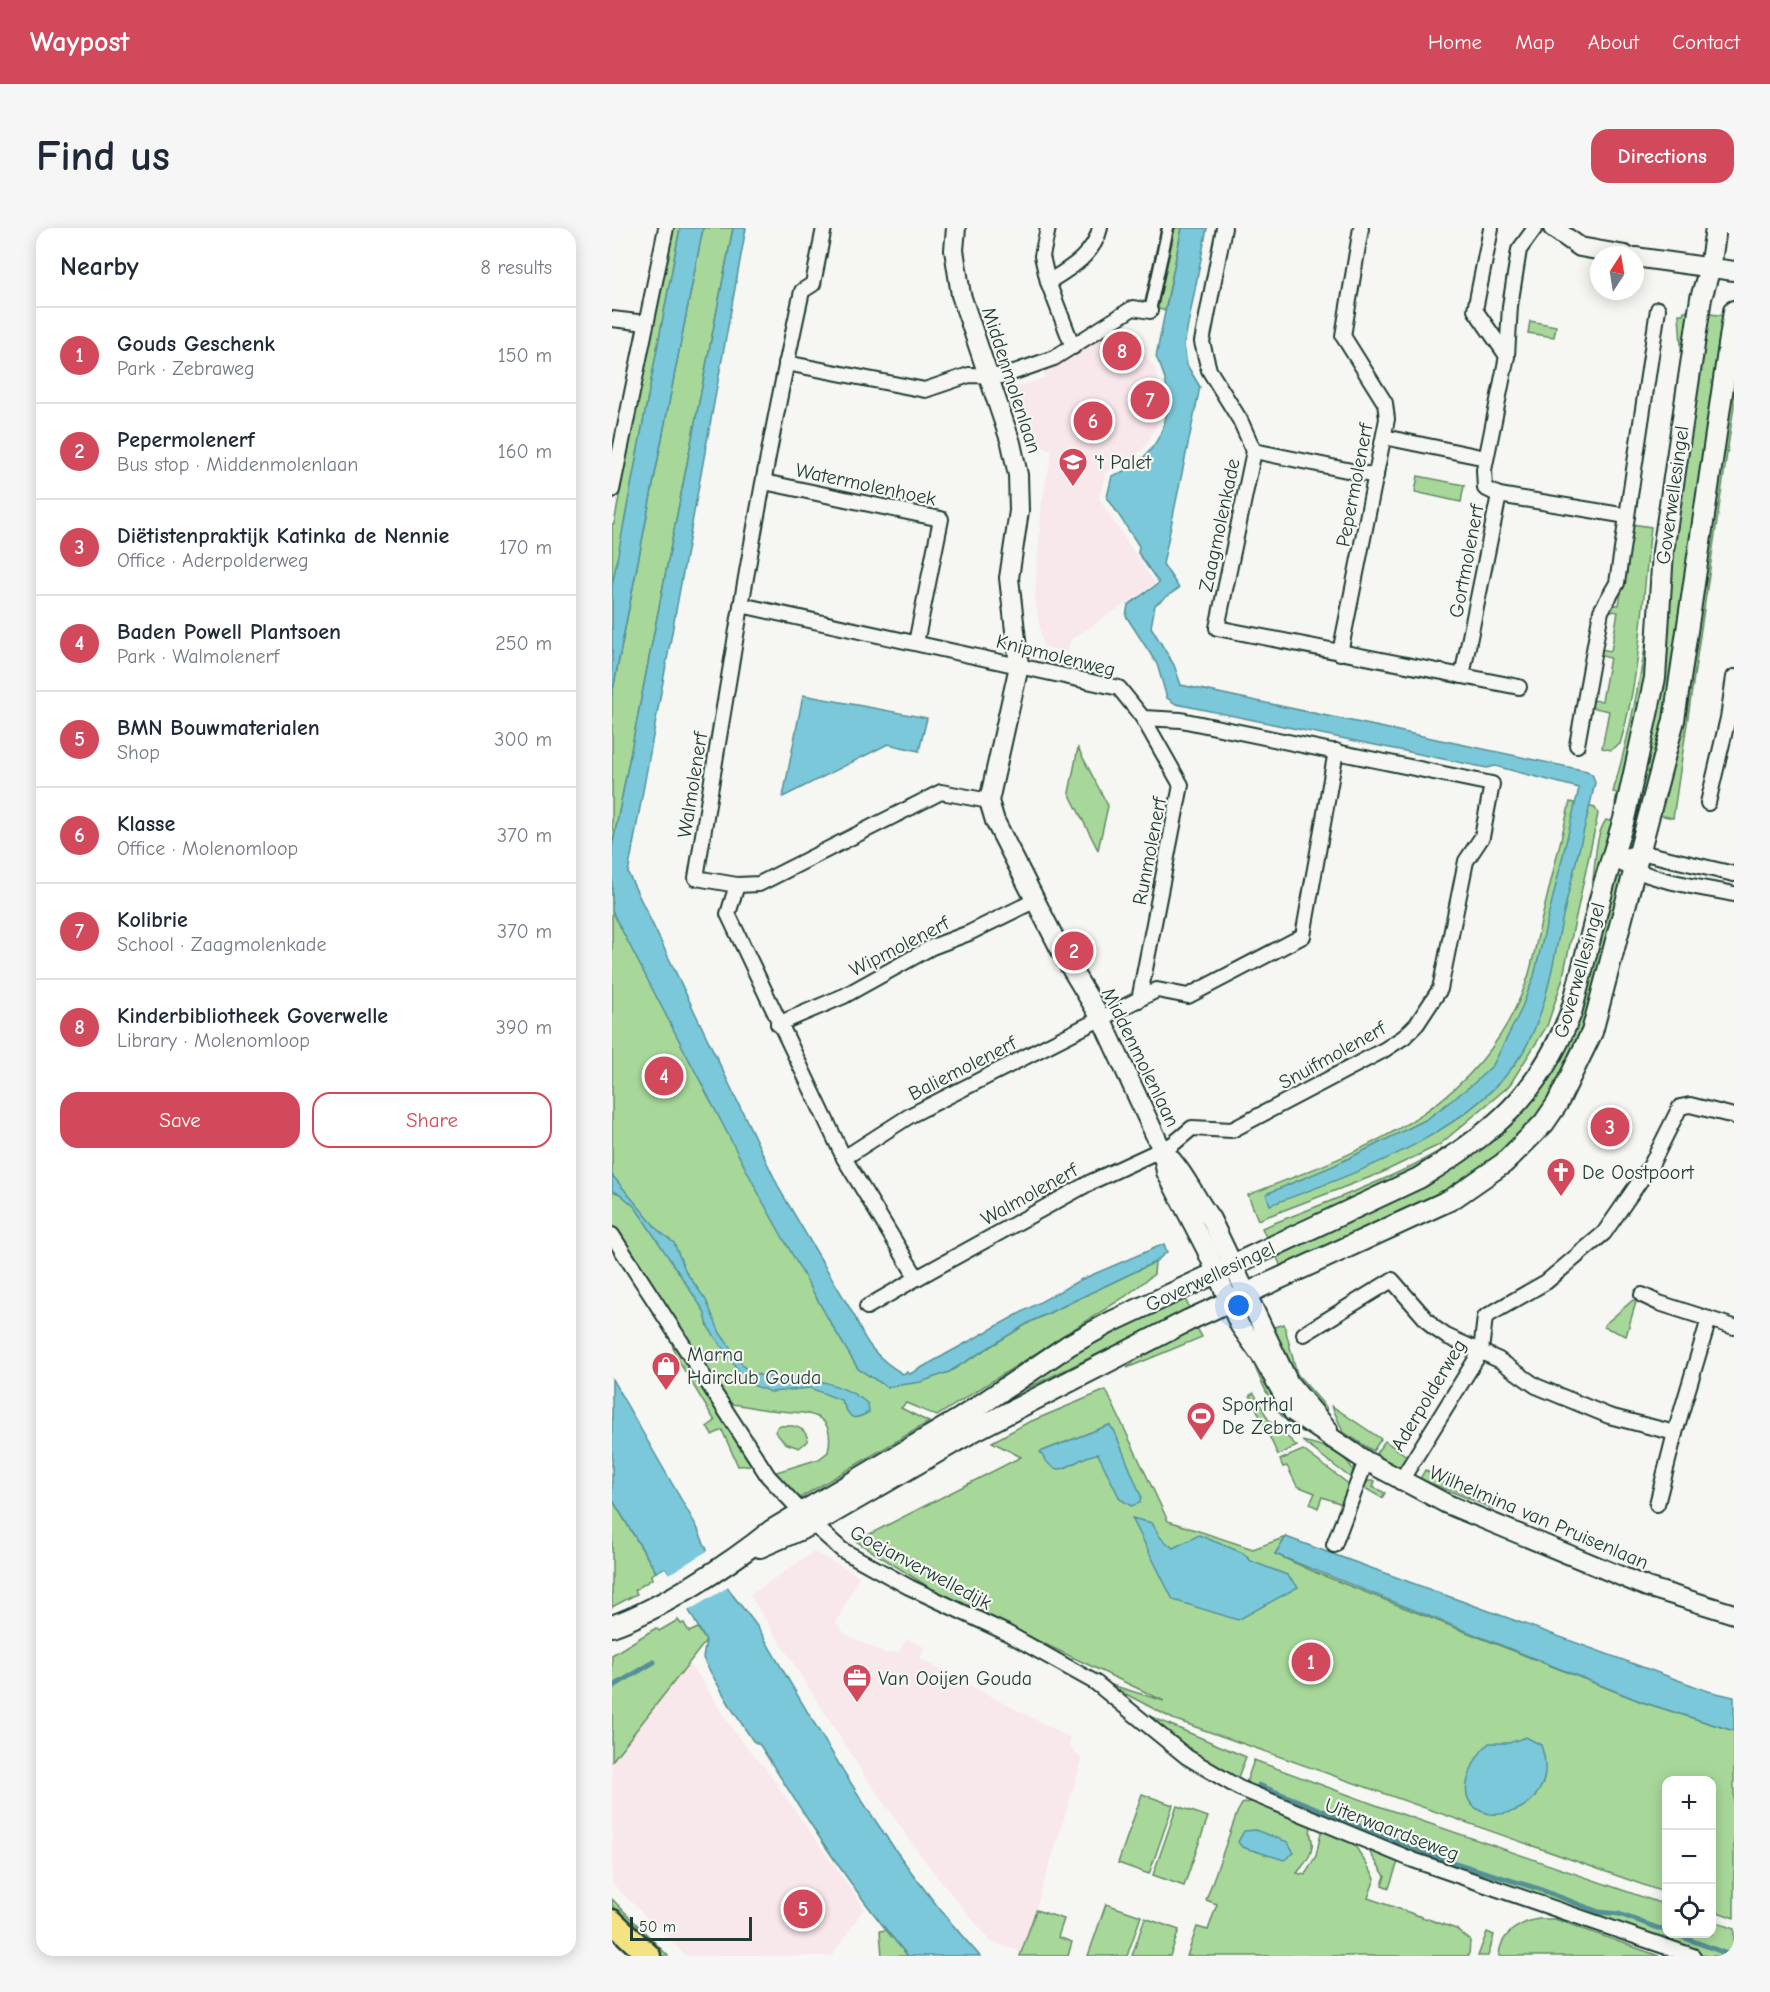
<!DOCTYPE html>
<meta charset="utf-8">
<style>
:root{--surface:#fff;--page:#f6f6f7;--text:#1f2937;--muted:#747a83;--line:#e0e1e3;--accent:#d1495b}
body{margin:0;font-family:"Comic Neue",sans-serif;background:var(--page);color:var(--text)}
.controls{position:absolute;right:18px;bottom:18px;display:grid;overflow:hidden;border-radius:12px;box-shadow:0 3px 15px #0003}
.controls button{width:54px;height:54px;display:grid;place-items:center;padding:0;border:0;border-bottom:2px solid var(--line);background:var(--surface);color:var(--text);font:30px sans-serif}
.compass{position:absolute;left:978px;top:18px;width:54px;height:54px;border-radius:50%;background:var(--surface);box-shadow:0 3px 15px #0003;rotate:12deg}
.scale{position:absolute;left:18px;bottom:15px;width:122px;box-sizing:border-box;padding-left:6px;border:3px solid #1f3d34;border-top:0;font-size:16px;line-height:21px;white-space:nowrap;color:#1f3d34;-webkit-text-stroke:4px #f6f6f2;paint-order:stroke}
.you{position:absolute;left:627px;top:1078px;width:21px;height:21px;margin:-15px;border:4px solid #fff;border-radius:50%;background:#1a73e8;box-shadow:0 0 0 9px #1a73e833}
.badge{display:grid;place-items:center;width:39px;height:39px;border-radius:50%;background:var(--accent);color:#fff;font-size:20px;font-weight:700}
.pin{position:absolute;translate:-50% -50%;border:3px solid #fff;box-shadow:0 2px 6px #0006}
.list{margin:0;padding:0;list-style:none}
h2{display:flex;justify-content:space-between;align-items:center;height:78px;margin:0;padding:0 24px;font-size:26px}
h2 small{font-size:20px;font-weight:400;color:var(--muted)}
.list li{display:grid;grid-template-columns:39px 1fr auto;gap:18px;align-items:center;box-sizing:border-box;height:96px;padding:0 24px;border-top:2px solid var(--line)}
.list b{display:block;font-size:22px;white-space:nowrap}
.list p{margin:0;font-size:20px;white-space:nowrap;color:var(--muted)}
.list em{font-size:20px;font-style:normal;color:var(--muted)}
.actions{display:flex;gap:12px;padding:18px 24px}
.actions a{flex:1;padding:14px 0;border:2px solid var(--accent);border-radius:18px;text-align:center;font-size:21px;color:var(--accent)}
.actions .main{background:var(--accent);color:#fff}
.icon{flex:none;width:33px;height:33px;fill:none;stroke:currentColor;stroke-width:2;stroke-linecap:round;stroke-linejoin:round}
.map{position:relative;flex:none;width:1122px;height:1728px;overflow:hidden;border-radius:18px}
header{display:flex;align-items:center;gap:36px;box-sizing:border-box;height:84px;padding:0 30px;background:var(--accent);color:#fff}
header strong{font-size:28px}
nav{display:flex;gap:33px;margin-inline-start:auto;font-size:21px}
.intro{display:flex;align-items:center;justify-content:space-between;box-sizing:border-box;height:144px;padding:0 36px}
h1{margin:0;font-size:42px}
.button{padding:15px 27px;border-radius:18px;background:var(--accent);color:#fff;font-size:21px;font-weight:700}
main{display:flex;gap:36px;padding:0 36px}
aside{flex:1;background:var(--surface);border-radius:18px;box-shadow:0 3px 15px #0003}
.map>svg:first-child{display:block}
</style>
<header>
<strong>Waypost</strong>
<nav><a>Home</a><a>Map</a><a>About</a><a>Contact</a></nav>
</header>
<div class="intro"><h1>Find us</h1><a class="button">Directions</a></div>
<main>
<aside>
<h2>Nearby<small>8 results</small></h2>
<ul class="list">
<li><span class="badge">1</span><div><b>Gouds Geschenk</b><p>Park · Zebraweg</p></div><em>150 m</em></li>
<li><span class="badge">2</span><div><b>Pepermolenerf</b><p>Bus stop · Middenmolenlaan</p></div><em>160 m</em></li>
<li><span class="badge">3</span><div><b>Diëtistenpraktijk Katinka de Nennie</b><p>Office · Aderpolderweg</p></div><em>170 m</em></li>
<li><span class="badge">4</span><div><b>Baden Powell Plantsoen</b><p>Park · Walmolenerf</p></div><em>250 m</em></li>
<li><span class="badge">5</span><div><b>BMN Bouwmaterialen</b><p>Shop</p></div><em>300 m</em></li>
<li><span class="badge">6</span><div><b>Klasse</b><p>Office · Molenomloop</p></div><em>370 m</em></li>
<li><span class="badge">7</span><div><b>Kolibrie</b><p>School · Zaagmolenkade</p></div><em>370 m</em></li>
<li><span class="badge">8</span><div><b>Kinderbibliotheek Goverwelle</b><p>Library · Molenomloop</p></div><em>390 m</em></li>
</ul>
<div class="actions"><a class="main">Save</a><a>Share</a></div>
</aside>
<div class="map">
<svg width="1122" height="1728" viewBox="0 0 1122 1728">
<rect width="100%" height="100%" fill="#f6f6f2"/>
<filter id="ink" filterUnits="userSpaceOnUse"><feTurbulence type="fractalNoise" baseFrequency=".0167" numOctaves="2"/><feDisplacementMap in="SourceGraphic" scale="12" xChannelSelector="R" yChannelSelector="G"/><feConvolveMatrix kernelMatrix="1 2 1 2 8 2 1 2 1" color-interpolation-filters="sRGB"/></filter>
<g filter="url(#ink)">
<g fill="#f8e7eb">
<path d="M505 100 530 123 542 139 548 158V183L546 195 533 218 520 231 493 245 487 271 543 356 458 412 456 424 431 418 423 370 430 274 441 222 422 217 404 160 433 150 431 139 450 132Z"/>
<path d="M202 1324 247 1348 224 1395 233 1406 274 1426 286 1424 295 1411 312 1419 308 1431 458 1510 457 1518 470 1532 410 1724 379 1714 316 1637 253 1548 138 1367Z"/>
<path d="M76 1436 86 1447 124 1507 153 1540 252 1680 220 1728H74L0 1655V1533Z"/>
</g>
<g fill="#a7d899" stroke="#638a66" stroke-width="1.5">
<path d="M57 0H68L12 296 0 424V296H2Z"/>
<path d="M91 0H121L0 620V467Z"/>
<path d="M560 0H570L553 83 544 80Z"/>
<path d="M1072 83H1079L1036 440 1007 577 1003 576 1005 565 1001 564C1041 424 1052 277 1070 133L1067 86H1071Z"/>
<path d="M1092 85 1112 88 1086 258 1084 320 1067 436 1033 582 1024 579 1050 464 1054 359Z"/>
<path d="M918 93 944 98 942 109 916 105Z"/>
<path d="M1122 131V178L1061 590 1047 587 1056 550Z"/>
<path d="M806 248 852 257 849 274 803 264Z"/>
<path d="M1020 296 1039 299C1030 371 1029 446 1008 516L999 522 990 520 997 483 978 479 979 472 990 473 998 430 987 427 989 421 999 423 1006 384 995 382 998 376 1007 377Z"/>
<path d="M466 520 496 578 486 622 457 565Z"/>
<path d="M958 574 983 580 986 586 950 753 935 798 897 858 827 917 769 945 646 992 636 967C753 921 866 884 914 755 921 736 924 714 929 694 939 654 948 614 958 574Z"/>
<path d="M994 592 1002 594 953 787 915 856 839 924 655 1012 650 1000C797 941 919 911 961 738 967 711 975 685 980 658 984 637 982 609 994 592Z"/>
<path d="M0 644 229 1099 289 1156 337 1144 418 1094 543 1034 542 1046 514 1068 325 1188 294 1175 289 1180 317 1194 186 1271 161 1245 207 1231 216 1224C226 1179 188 1186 158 1182 143 1181 131 1176 116 1176L0 1001Z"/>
<path d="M1006 648 1012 651 977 786 962 825 925 896 844 962 672 1046 664 1027 809 960 928 855 999 652Z"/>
<path d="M570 1065 578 1081 387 1174 463 1119Z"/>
<path d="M1021 1072 1024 1074 1014 1108 992 1099V1097Z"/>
<path d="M672 1096 685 1146 714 1179 716 1188 685 1150 659 1100Z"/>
<path d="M584 1098 590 1109 515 1140 535 1121Z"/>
<path d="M58 1108 60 1109 143 1237 126 1238 110 1202 100 1207 95 1199 103 1193 63 1127Z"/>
<path d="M637 1125 700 1207C663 1198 651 1156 637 1125Z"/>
<path d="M494 1162 556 1293 641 1321 674 1309 663 1326 705 1345 1030 1474 1122 1503V1690L1100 1682V1552H1054V1665L561 1491 493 1455 552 1473 326 1365 244 1313 409 1229 380 1214 415 1195Z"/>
<path d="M642 1165 656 1191 685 1218 666 1227 638 1167Z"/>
<path d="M720 1178 769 1211 761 1223 731 1204Z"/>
<path d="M166 1198C179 1197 194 1197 196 1213L187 1220 173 1215 163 1204Z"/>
<path d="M690 1213C709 1217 732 1223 741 1242L739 1250Z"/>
<path d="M773 1213 796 1229 785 1241 764 1225Z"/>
<path d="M691 1222 738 1257 730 1276 710 1269 706 1280 698 1276 703 1265 685 1258 675 1238 671 1239 668 1232Z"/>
<path d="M813 1242 845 1263 881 1278 880 1280 808 1251Z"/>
<path d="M756 1253H763L761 1259 773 1265 770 1270 751 1259Z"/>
<path d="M0 1271 44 1344 39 1347 40 1351 23 1362 25 1366 0 1379Z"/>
<path d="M66 1392 69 1396 72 1395 77 1404 86 1400 94 1413 0 1533V1427L44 1400 47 1403Z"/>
<path d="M528 1484 634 1529 624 1554 607 1547Z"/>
<path d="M642 1532 772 1580 1054 1677V1706H1100V1693L1122 1701V1728H1095L824 1635 633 1558Z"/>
<path d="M530 1566 561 1577 537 1646 506 1635Z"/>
<path d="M645 1572 700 1595C695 1608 702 1609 700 1619 699 1630 691 1637 685 1645L693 1647 704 1628 710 1600 739 1611 763 1650 756 1670 844 1701 858 1712 857 1728H575L585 1699 596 1702 605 1676 594 1672 625 1585 630 1576Z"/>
<path d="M565 1578 596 1589 572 1658 541 1647Z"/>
<path d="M757 1618 787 1631 777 1660 770 1657 773 1648 757 1623Z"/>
<path d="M0 1671 56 1728H47L0 1677Z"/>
<path d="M494 1676 529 1688 515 1728H476Z"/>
<path d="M424 1682 452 1691 446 1709 460 1714 456 1728H408Z"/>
<path d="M533 1690 567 1702 558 1728H520Z"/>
<path d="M926 1691H943L1047 1728H887C888 1706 906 1695 926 1691Z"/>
<path d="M274 1702 296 1728H270L268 1703Z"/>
<path d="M875 1704 882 1707 876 1728H866Z"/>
</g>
<g fill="#7ac8d9" stroke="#569097" stroke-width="1.5">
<path d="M68 0H91L0 467V358Z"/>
<path d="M121 0H134L16 645 169 964 243 1089C253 1116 266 1131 291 1146L295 1144 298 1146 468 1052 552 1016 555 1024 543 1034 418 1094 337 1144 309 1154 275 1159 246 1141 218 1094 152 976 4 691 0 682V620Z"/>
<path d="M570 0H595L572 117 575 137 588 159 551 336 567 360 543 377 539 399 562 437 569 457 975 543 981 548 983 555C973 600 961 644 951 688 941 733 935 784 911 824 862 905 742 946 658 977L654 966 721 938 815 891 861 856 881 837 908 784 922 748 967 560 883 538 875 540 564 476 555 470 545 436 514 388 516 377 547 355 526 325 527 318 495 269 500 248C551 231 570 176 544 129Z"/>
<path d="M191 467 315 490 307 523 276 516 171 569Z"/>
<path d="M0 947 46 1002 62 1015 74 1044 94 1072 108 1105 135 1143C151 1151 169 1147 186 1149 209 1152 239 1160 256 1176L257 1184C237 1196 238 1187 229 1172L198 1160 159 1164 135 1155 96 1099 92 1083 23 979 8 966 0 963Z"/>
<path d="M0 1151 85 1299C94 1321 103 1341 116 1360 126 1376 139 1388 148 1403 214 1516 279 1631 368 1728H296C240 1663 194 1590 148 1517L141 1513 120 1481 95 1438 91 1430 94 1413 53 1340 44 1344 0 1271Z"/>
<path d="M497 1197 502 1202 529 1268 528 1275 519 1278 508 1271 486 1226C460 1228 448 1260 428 1224Z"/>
<path d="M520 1290 540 1295 548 1309 561 1320 587 1307 631 1325 639 1333 675 1347 686 1359 626 1392 561 1372Z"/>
<path d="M674 1309 1096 1463 1122 1469V1503L1030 1474 663 1326Z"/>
<path d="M914 1509 929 1517C956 1595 840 1608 856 1551 860 1536 866 1525 877 1515H897Z"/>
<path d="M643 1602 676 1614 682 1625 672 1632 630 1619 626 1614 632 1603Z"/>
</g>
<path fill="#f6f6f2" d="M97 1322 118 1358 74 1384 52 1344 42 1347 53 1340 57 1346Z"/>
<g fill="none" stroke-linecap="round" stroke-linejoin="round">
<g stroke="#569097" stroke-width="5">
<path d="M0 1459 42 1434"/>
<path d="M647 1557 827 1630 927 1661 987 1684 1007 1686 1054 1703"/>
<path d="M1062 1706 1121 1728"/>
</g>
<g stroke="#1f3d34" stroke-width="15">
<path id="pedestrian" d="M538 83 556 0"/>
</g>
<g stroke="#1f3d34" stroke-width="18">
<g id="minor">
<path d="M436 0 430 28 436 54 461 119"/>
<path d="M612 0 590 114 597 142 628 192 642 223 605 400 907 459"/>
<path d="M879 1 863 82 895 128"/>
<path d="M436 54C457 41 482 27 488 0"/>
<path d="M0 91 34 95"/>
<path d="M174 135 313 162 357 147 391 148 442 130 521 80 538 83"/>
<path d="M772 209 874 230"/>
<path d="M642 223 764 248"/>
<path d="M152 254 329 291 304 415"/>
<path d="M0 262 54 0"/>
<path d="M887 267 1015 288"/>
<path d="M129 377 507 460 531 490 569 492 880 556 870 609 854 633 828 761 805 796 792 809 772 822 620 902 580 900 561 916 479 954 305 1050 232 930 116 686 125 657 84 650C116 454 147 257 190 63L201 56 212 0"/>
<path d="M728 425 775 191 773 175 731 108 749 0"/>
<path d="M850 448 887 267 873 260 872 242 895 128 898 78 907 22 923 0"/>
<path d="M965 517 989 383 1005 355 1046 81"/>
<path d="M1096 575 1116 490 1122 449"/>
<path d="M1001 631C1038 653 1081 658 1122 666"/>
<path d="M1001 631 1028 624 1122 646"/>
<path d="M125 657 147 656 329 564 377 573"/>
<path d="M527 772 569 557 531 490"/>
<path d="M166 796 232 768 320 719 357 705 424 672"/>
<path d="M232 930 299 887 545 762 576 768 691 708 724 523"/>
<path d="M0 1007 156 1248 201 1296 230 1322 297 1359 395 1405 484 1455 575 1529 627 1560 801 1632 1081 1728"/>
<path d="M1030 1067 1047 1075 1122 1099"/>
<path d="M255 1079 305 1050"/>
<path d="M692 1106 780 1052 821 1099 834 1108 887 1132 924 1158 997 1188 1063 1205 1097 1091"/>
<path d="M788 1254 869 1123 873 1089 934 1054 992 1005 1039 937 1068 879 1078 877 1122 888"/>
<path d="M1045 1276 1063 1205"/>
<path d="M722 1317 754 1233"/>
</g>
</g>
<g stroke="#1f3d34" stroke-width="22">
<g id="tertiary">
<path d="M344 0 342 22 349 67 399 215 406 247 407 283 397 350 407 438 377 573 383 593 451 727 490 792 550 922 554 944 594 1021 628 1098 650 1129 681 1184 754 1233 835 1276 1035 1359 1122 1386"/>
<path d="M941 0 968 19 1013 27"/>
<path d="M1023 29 1122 43"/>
<path d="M550 922C571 941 582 968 599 991L677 1155 716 1201"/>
</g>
</g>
<g stroke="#1f3d34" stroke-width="24">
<g id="secondary">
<path d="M148 1319 201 1296 363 1202 577 1092 840 971 892 935 932 895 945 876 980 804 1062 492 1122 83"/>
<path d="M0 1398C51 1380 118 1336 160 1302L349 1190 457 1117 501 1093 807 950C881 905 926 868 959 785L992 656 1012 591 1043 450 1051 323 1089 70 1098 40 1104 0"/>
</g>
</g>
<g stroke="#1f3d34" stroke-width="27">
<path id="primary" d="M0 1693 37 1728"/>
</g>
<use href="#pedestrian" stroke="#f6f6f2" stroke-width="10"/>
<use href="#minor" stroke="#f6f6f2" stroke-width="14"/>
<use href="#tertiary" stroke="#f6f6f2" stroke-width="18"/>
<use href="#secondary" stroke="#f6f6f2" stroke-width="20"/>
<use href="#primary" stroke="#f4e382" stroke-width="22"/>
</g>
</g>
<defs>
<g id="school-pin" transform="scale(1.5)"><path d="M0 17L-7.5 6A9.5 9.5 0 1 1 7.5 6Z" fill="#d1495b" stroke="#f6f6f2"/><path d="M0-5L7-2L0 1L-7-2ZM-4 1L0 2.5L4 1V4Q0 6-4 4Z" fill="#fff"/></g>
<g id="church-pin" transform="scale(1.5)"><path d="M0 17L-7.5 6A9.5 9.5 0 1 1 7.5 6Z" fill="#d1495b" stroke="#f6f6f2"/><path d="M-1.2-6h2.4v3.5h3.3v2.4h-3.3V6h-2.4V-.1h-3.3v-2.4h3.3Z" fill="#fff"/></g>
<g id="shop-pin" transform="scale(1.5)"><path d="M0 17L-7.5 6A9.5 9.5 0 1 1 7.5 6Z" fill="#d1495b" stroke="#f6f6f2"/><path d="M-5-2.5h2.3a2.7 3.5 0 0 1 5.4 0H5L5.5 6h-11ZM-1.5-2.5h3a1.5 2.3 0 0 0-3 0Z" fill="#fff"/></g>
<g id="stadium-pin" transform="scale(1.5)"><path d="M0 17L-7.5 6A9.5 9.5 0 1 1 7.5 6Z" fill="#d1495b" stroke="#f6f6f2"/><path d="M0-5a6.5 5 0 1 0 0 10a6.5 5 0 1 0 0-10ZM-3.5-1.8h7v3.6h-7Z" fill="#fff"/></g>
<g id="office-pin" transform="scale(1.5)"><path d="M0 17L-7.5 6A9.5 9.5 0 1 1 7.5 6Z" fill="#d1495b" stroke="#f6f6f2"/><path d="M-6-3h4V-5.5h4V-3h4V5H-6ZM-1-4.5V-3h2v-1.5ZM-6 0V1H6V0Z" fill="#fff"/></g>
</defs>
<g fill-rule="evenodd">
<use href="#school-pin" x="461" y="234"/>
<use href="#church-pin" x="949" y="944"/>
<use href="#shop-pin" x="54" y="1138"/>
<use href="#stadium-pin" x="589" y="1188"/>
<use href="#office-pin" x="245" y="1450"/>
</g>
<g text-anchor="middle" stroke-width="4.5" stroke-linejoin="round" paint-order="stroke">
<g font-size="20" fill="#1f3d34" stroke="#f6f6f2">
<text transform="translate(400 152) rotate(72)" y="7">Middenmolenlaan</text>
<text transform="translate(254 256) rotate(12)" y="7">Watermolenhoek</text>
<text transform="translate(742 257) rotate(-79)" y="7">Pepermolenerf</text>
<text transform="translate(1060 267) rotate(-82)" y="7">Goverwellesingel</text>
<text transform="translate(607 297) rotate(-78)" y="7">Zaagmolenkade</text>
<text transform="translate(854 333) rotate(-79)" y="7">Gortmolenerf</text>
<text transform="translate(444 427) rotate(14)" y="7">Knipmolenweg</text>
<text transform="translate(80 557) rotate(-81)" y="7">Walmolenerf</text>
<text transform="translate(537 623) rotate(-79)" y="7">Runmolenerf</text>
<text transform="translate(287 718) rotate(-27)" y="7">Wipmolenerf</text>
<text transform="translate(967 742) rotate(-74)" y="7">Goverwellesingel</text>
<text transform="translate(720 827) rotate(-29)" y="7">Snuifmolenerf</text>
<text transform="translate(529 829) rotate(64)" y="7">Middenmolenlaan</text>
<text transform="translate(350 840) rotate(-27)" y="7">Baliemolenerf</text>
<text transform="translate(417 966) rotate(-29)" y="7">Walmolenerf</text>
<text transform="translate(598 1048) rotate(-25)" y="7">Goverwellesingel</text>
<text transform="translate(816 1167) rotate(-59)" y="7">Aderpolderweg</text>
<text transform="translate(927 1289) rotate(23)" y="7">Wilhelmina van Pruisenlaan</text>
<text transform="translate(309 1339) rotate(28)" y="7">Goejanverwelledijk</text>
<text transform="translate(780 1601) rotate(21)" y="7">Uiterwaardseweg</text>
</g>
<g font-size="20" fill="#1f3d34" stroke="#f6f6f2" text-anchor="start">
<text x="482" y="241">'t Palet</text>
<text x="970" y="951">De Oostpoort</text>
<text x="75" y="1133">Marna<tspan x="75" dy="23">Hairclub Gouda</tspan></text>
<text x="610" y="1183">Sporthal<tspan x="610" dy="23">De Zebra</tspan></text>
<text x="266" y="1457">Van Ooijen Gouda</text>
</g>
</g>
</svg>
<div class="controls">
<button>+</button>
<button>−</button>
<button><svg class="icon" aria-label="locate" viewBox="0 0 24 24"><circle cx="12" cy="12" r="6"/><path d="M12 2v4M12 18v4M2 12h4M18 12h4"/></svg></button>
</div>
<svg class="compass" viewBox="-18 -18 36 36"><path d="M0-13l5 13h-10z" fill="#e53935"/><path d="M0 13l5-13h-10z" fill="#747a83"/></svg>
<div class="scale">50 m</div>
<div class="you"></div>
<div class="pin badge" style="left:699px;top:1434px">1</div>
<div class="pin badge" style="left:462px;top:723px">2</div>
<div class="pin badge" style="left:998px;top:899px">3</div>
<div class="pin badge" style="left:52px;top:848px">4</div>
<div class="pin badge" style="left:191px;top:1681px">5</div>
<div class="pin badge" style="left:481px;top:193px">6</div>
<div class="pin badge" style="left:538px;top:172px">7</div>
<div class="pin badge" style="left:510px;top:123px">8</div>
</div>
</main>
